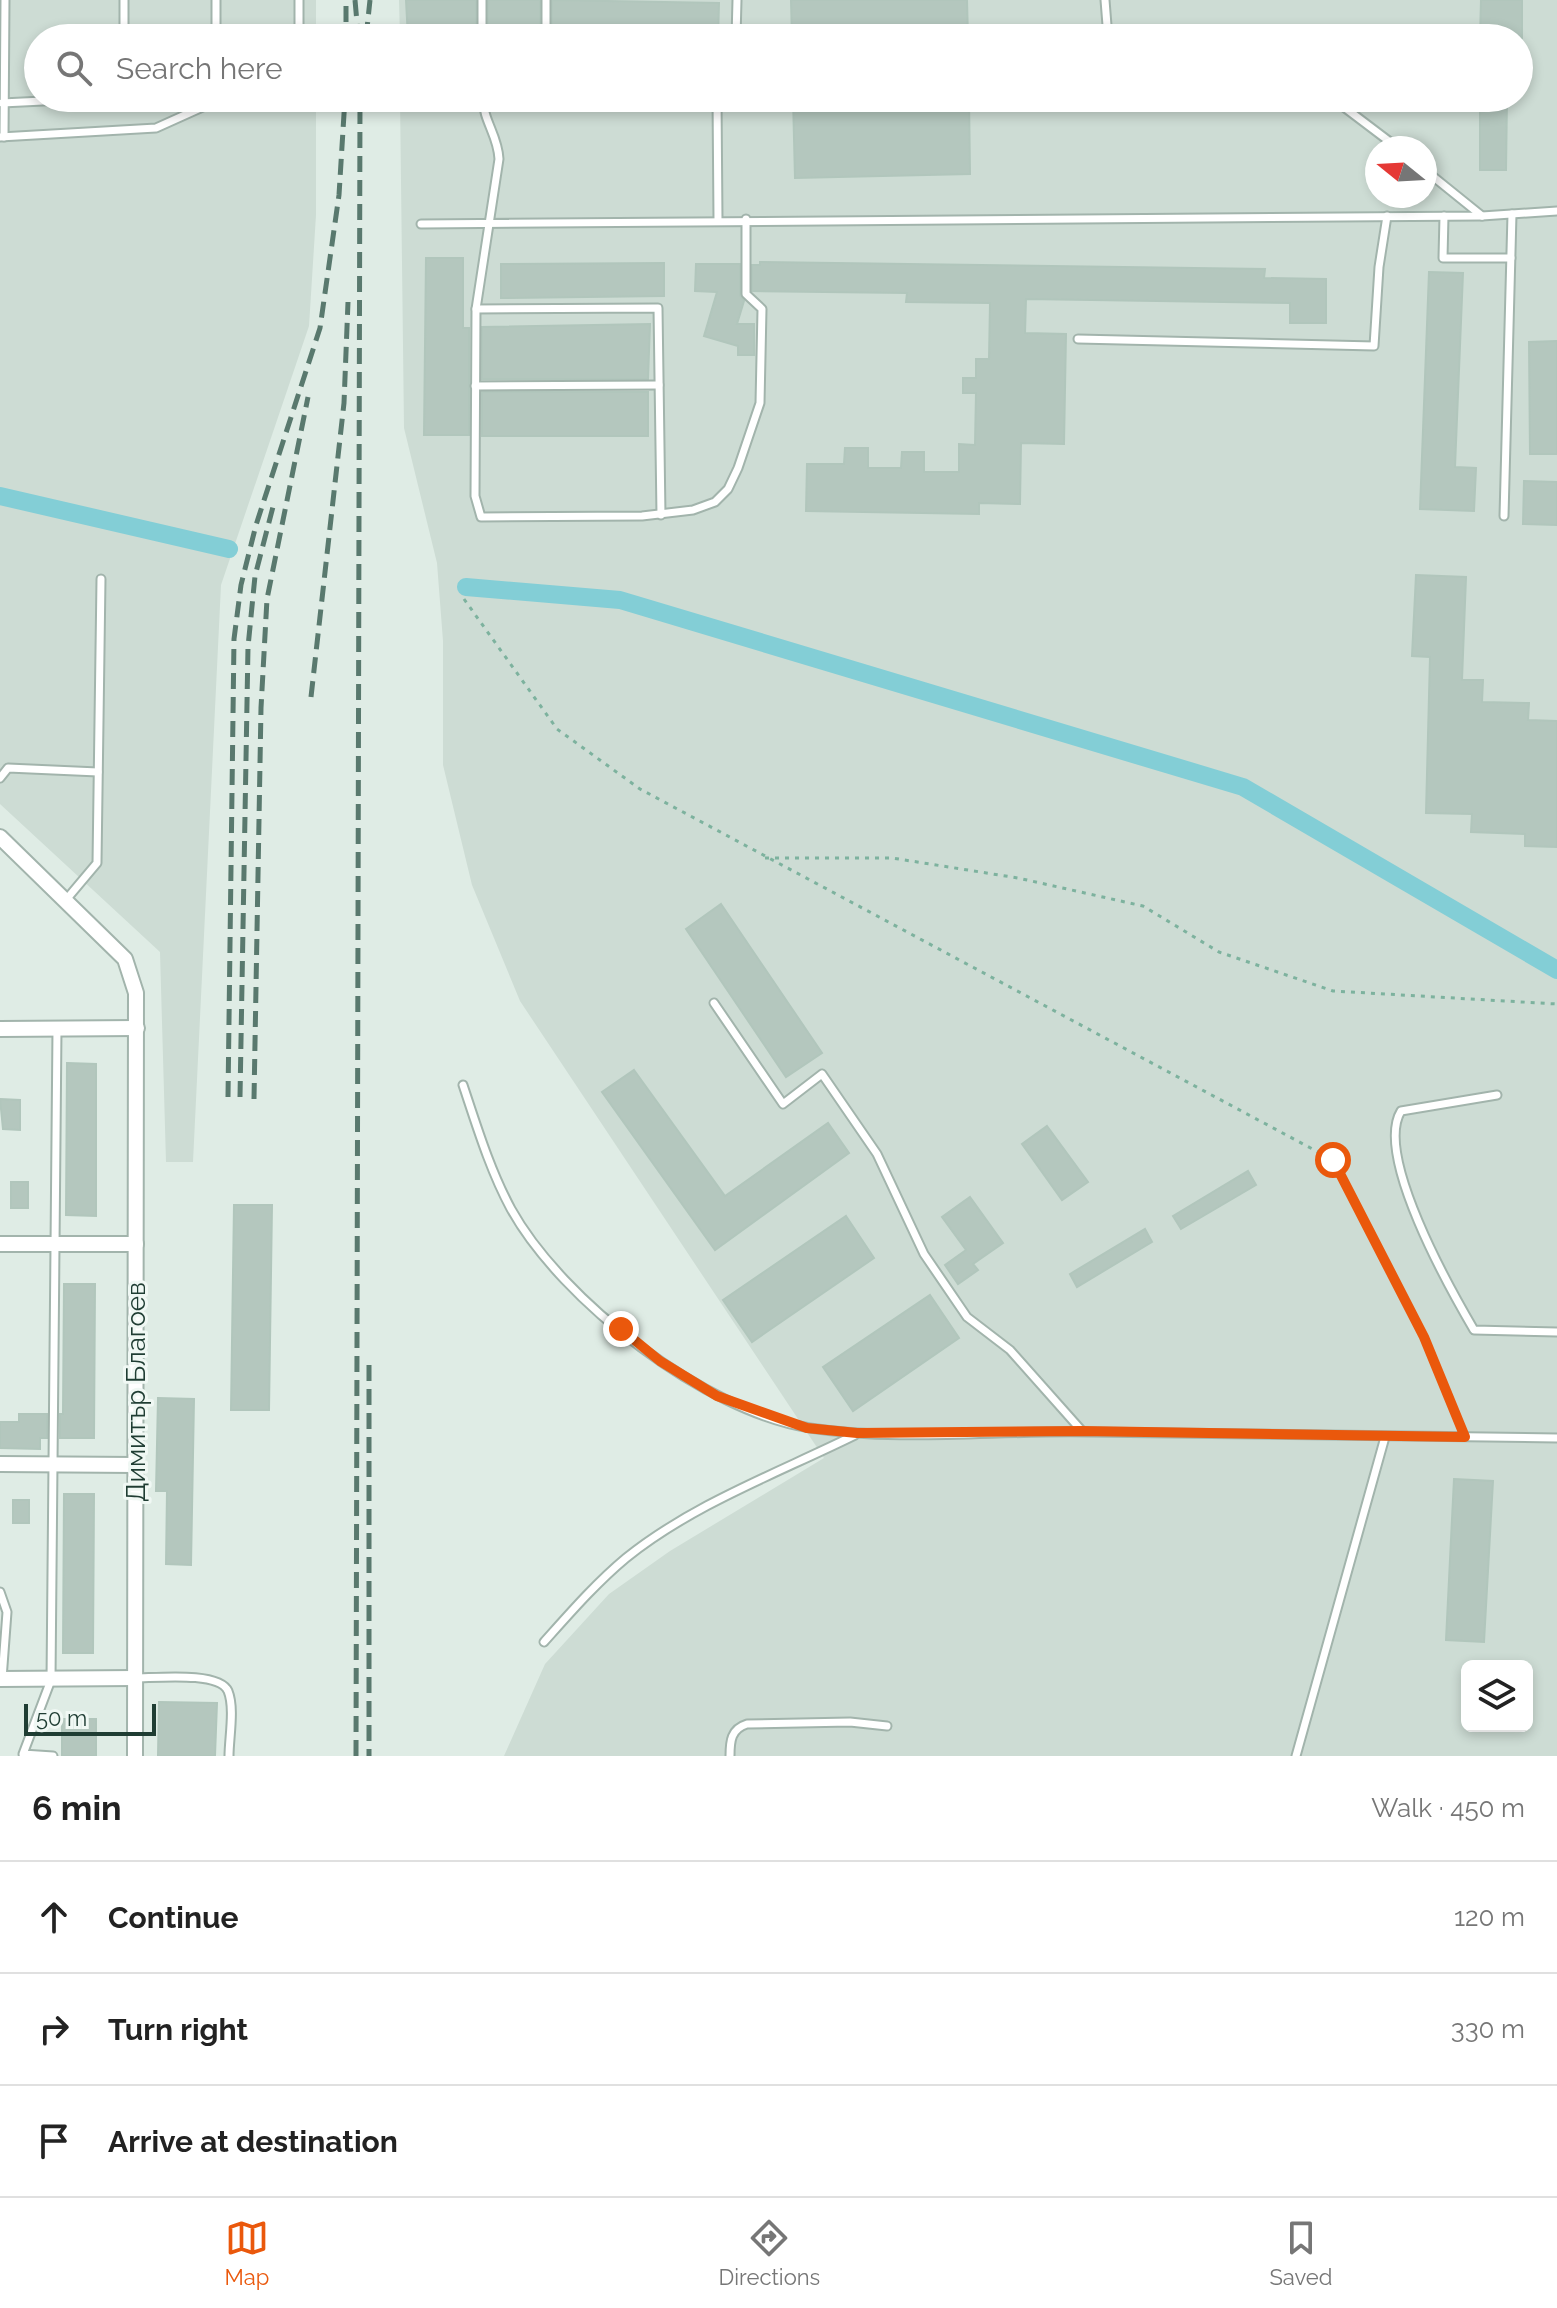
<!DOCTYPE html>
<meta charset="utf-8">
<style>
:root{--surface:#fff;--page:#f2f2f2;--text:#222;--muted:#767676;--line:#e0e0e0;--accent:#ea580c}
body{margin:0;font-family:Raleway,sans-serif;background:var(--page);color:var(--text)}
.controls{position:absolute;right:24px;bottom:24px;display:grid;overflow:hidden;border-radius:12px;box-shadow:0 4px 12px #0003}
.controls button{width:72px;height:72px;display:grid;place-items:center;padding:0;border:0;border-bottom:2px solid var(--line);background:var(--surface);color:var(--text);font:40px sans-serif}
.compass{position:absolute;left:1365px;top:136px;width:72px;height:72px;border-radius:50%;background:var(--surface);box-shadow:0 4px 12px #0003;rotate:288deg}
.scale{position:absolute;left:24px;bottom:20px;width:132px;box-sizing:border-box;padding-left:8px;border:4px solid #1f3d33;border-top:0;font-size:22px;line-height:28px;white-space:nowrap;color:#1f3d33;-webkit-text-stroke:6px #f0f8f4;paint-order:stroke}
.stop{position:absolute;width:24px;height:24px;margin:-18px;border:6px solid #ea580c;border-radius:50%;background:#fff}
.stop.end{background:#ea580c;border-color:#fff;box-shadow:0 2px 8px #0008}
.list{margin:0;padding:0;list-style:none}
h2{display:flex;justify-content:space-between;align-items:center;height:104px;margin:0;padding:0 32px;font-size:34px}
h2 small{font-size:26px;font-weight:400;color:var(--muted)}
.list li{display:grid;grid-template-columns:52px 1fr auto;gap:24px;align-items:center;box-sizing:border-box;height:112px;padding:0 32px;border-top:2px solid var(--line)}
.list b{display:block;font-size:30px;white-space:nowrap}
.list em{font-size:26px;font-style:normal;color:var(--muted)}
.icon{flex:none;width:44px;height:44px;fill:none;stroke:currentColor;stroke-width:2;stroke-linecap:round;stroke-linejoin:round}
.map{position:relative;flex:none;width:1557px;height:1756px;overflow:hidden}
.search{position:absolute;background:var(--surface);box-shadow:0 4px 12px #0003;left:24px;right:24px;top:24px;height:88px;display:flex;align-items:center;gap:20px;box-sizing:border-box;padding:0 28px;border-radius:44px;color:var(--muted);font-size:30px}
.sheet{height:440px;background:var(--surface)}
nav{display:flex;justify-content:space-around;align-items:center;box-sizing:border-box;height:112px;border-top:2px solid var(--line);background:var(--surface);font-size:22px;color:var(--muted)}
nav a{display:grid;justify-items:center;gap:4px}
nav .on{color:var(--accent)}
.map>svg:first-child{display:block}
</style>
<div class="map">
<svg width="1557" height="1756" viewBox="0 0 1557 1756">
<rect width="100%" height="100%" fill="#dfece5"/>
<g fill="#cddcd4" fill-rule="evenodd">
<path d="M0 0H316V38H38V98H316V215L309 326 221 585 193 1162H166L160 952 0 804Z"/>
<path d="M399 0H1557V1756H504L545 1664 609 1594 670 1551 824 1458 520 1001 472 885 443 765V641L437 563 404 428 400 98H1519V38H400ZM1377 148H1425V196H1377ZM1467 1666H1527V1726H1467Z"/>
</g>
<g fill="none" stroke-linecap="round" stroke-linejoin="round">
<g stroke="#83ced6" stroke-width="18">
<path d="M0 496 229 549"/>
<path d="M466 587 620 600 1243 787 1557 970"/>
</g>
</g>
<g fill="#b4c7be" stroke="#b1c6bc" stroke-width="2">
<path d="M406 0H476V38H408Z"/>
<rect x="488" y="0" width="52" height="38"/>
<path d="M552 0 719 3 718 38H552Z"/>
<path d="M791 0H967L968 38H792Z"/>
<path d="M1481 0H1522V38H1480Z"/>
<path d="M793 98H969L970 174 795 178Z"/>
<path d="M1480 98H1507L1506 170H1480Z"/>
<path d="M426 258H463V328H469V435H424Z"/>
<path d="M760 262 1265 269 1264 278 1326 279V323H1290V303L1026 299 1025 333 1066 334 1064 444 1021 443 1020 504 979 503V514L806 511 807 464H844L845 448H868V468H901L902 452H924V472H959V444L975 445 976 393H963V378H976V359H989L990 303 906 302 907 293 752 291V265H760Z"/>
<path d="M664 263V296L501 298V264Z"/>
<path d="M696 264H740V295L744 301 737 324H754V355H738V346L704 336 717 292 695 291Z"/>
<path d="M1429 272 1463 273 1455 467 1476 468 1474 511 1420 509Z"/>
<path d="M650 324 648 379H482V327Z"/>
<path d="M1557 341V454H1530L1529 342Z"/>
<rect x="482" y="392" width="166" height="44"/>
<path d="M1524 481 1557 482V525L1523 524Z"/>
<path d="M1416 575 1466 577 1462 680H1483L1482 702 1529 703 1528 720 1557 721V847L1525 846V834L1471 832 1472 814 1426 813 1430 657 1412 656Z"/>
<path d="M721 904 822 1053 786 1077 686 929Z"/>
<path d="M67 1063 96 1064V1216L66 1215Z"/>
<path d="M634 1070 725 1196 828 1123 849 1153 715 1250 602 1092Z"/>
<path d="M0 1099 20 1100V1130L3 1129Z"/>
<path d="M1047 1126 1088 1182 1062 1200 1022 1144Z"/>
<path d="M1248 1171 1256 1185 1181 1229 1173 1216Z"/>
<rect x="11" y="1182" width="17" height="26"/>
<path d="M970 1197 1003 1243 973 1264 978 1270 958 1284 945 1265 966 1250 942 1217Z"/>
<path d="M234 1205H272L269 1410H231Z"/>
<path d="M846 1216 874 1258 752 1342 723 1300Z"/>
<path d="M1145 1229 1152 1242 1077 1287 1070 1274Z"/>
<path d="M64 1284H95L94 1438H60V1414H63Z"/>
<path d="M930 1295 959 1338 853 1411 823 1367Z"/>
<path d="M158 1398 194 1399 191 1565 166 1564 167 1491H156Z"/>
<path d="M19 1414H47V1438H40V1449L0 1448V1422H19Z"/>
<path d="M1454 1479 1493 1481 1484 1642 1446 1640Z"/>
<path d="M64 1494H94L93 1653H63Z"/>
<rect x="13" y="1500" width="16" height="23"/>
<path d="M159 1702 217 1703 215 1756H158Z"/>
<rect x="62" y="1719" width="34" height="37"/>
</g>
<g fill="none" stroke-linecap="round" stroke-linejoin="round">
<g stroke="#a2b4ac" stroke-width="11">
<g id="lane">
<path d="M124 0V38"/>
<path d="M216 0V38"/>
<path d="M299 0V38"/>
<path d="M482 0V38"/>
<path d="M1105 0 1108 38"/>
<path d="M546 38V0"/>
<path d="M736 38 737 0"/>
<path d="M216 98V101L281 98"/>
<path d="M483 98C483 121 498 135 499 159L476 309 475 496 481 517 642 516 693 510 715 502 728 489 738 468 760 403 762 309 746 294V219"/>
<path d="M717 98 718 220"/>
<path d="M1332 98 1398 148"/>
<path d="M2 103 105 98"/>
<path d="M0 137 156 128 216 101"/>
<path d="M4 137 5 0"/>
<path d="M1425 170 1482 216"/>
<path d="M1444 216 1443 258H1511"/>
<path d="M421 224 1482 216 1557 211"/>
<path d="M476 309 658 308 661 515"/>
<path d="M1078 339 1374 346 1379 267 1387 216"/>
<path d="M475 386 659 385"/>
<path d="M1504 516 1512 214"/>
<path d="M0 778 8 768 98 772"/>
<path d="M65 901 97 863 101 579"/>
<path d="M714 1003 783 1104 822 1074 877 1154 924 1254 967 1317 1010 1350 1082 1431"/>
<path d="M463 1085C477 1127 490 1170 511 1209 562 1301 706 1412 810 1428 901 1442 997 1430 1089 1432 1245 1435 1401 1437 1557 1438"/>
<path d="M1497 1095 1401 1111C1374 1155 1450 1289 1474 1330L1557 1332"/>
<path d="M0 1592 7 1612 2 1679"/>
<path d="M544 1642C570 1613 596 1583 626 1558 693 1504 778 1473 855 1435"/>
<path d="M135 1678C155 1678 219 1671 228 1691 235 1708 229 1738 229 1756"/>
<path d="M53 1756 23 1754 51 1680 57 1029"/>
<path d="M730 1756C730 1741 731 1729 747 1724L850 1722 887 1726"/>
<path d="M1296 1756 1385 1437"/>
</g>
</g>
<g stroke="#a2b4ac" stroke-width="18">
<g id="street">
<path d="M0 837 125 959 136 993 135 1756"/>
<path d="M0 1029 137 1028"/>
<path d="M0 1244H136"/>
<path d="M0 1464 135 1465"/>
<path d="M0 1679 135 1678"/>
</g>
</g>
<g stroke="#7db29e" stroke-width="3" stroke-dasharray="4 6" stroke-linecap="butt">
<path d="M464 599 557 729 640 789 1333 1160 1424 1337 1460 1426"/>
<path d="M765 858H892L1018 878 1143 906 1219 952 1333 991 1557 1004"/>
</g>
<use href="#lane" stroke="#fff" stroke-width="7"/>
<use href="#street" stroke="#fff" stroke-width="14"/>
<g stroke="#59796e" stroke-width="5" stroke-dasharray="16 8" stroke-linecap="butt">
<path d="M355 0 358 34"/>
<path d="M346 6V38"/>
<path d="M366 38 370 0"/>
<path d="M311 697 344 403 348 302"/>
<path d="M228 1097 234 639 241 585 256 525 320 328 339 195 345 98"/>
<path d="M240 1097 248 647 255 576 274 503"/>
<path d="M254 1099 261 708 267 599 308 397"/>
<path d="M369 1365V1756"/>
<path d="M356 1756 360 98"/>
</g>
</g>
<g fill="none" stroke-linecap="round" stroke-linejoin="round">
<path stroke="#ea580c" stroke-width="10" d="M621 1329 660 1361 717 1396 807 1428 857 1433 1082 1431 1465 1437 1424 1337 1333 1160"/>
</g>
<g text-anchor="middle" stroke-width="6" stroke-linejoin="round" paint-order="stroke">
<g font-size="26" fill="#1f3d33" stroke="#f0f8f4">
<text transform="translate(136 1392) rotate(-90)" y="9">Димитър Благоев</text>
</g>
</g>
</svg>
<div class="controls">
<button><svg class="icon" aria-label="layers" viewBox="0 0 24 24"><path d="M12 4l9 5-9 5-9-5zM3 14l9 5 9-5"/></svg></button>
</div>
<svg class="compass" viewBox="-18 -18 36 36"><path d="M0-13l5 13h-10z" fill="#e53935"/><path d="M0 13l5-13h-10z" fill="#767676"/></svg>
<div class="scale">50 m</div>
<div class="stop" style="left:1333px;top:1160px"></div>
<div class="stop end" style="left:621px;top:1329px"></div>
<div class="search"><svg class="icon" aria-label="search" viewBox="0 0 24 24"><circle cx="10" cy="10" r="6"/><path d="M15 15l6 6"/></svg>Search here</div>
</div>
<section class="sheet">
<h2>6 min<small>Walk · 450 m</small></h2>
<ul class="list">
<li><svg class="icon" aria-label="ahead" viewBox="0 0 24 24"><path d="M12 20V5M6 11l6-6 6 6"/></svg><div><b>Continue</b></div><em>120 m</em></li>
<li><svg class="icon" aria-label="right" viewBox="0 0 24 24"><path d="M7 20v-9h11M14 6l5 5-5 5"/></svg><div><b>Turn right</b></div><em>330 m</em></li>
<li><svg class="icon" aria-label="arrive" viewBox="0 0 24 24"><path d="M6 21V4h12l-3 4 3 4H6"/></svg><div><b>Arrive at destination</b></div></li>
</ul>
</section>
<nav>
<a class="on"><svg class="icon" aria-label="map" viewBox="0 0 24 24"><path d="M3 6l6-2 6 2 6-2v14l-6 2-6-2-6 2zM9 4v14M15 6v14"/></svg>Map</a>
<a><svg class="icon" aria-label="directions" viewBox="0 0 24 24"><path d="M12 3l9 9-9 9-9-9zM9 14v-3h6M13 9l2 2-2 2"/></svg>Directions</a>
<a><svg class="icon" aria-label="saved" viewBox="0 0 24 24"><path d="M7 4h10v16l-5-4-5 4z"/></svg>Saved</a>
</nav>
